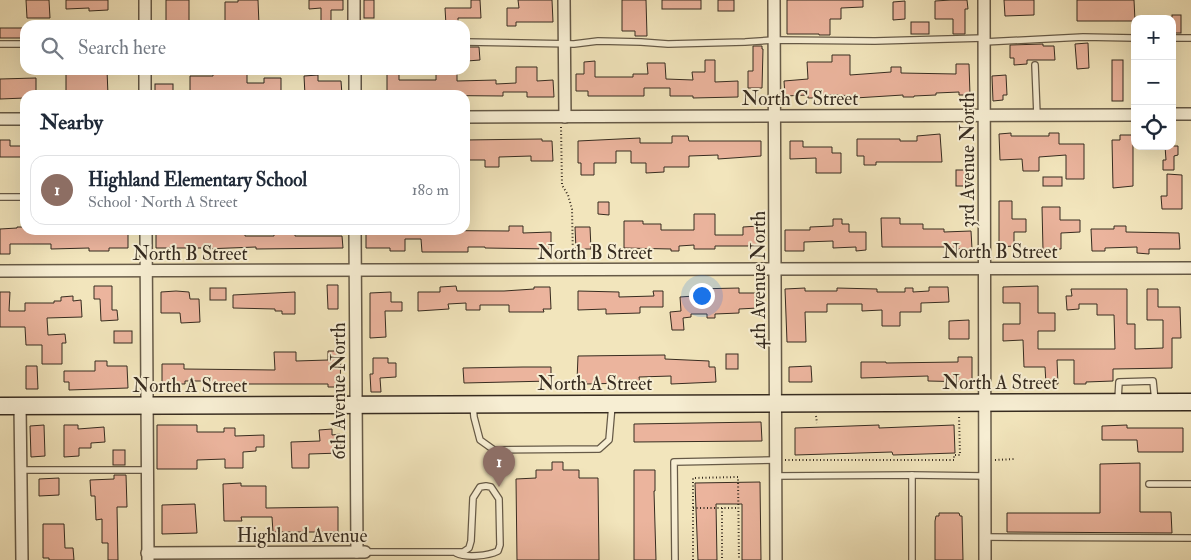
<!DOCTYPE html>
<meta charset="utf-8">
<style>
:root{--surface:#fff;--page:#f2f2f3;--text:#1f2937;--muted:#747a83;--line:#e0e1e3;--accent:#8f2418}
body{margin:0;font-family:"IM FELL Double Pica",serif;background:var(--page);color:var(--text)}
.controls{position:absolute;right:15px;top:15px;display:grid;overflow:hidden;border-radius:10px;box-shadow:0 5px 20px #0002}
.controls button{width:45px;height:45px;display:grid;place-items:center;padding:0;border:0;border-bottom:1px solid var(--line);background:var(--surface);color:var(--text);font:25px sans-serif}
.you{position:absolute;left:701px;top:295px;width:18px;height:18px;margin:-12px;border:4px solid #fff;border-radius:50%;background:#1a73e8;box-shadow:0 0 0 8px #1a73e833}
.badge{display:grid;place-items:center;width:32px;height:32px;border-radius:50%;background:var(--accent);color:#fff;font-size:16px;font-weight:700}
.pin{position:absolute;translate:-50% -41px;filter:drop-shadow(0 1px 2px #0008)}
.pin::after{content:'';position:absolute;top:26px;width:18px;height:15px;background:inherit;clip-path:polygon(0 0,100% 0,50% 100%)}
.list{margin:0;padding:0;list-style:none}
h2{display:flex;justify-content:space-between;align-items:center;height:65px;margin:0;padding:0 20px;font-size:21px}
h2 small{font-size:16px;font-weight:400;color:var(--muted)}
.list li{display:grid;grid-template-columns:32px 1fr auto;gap:15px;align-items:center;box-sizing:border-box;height:70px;margin:0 10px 10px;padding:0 10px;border:1px solid var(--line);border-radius:15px}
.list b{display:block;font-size:19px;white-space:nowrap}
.list p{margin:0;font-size:16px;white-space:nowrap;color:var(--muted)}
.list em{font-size:16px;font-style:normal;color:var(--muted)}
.icon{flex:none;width:28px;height:28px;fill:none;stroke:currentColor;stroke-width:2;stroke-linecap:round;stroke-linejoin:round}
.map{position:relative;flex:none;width:1191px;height:560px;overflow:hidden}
.search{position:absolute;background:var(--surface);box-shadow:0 5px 20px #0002;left:20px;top:20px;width:450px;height:55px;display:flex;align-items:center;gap:12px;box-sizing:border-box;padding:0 18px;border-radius:15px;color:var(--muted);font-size:19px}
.panel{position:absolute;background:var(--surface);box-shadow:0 5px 20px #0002;left:20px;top:90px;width:450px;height:145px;border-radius:15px}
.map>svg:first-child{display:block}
</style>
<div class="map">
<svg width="1191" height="560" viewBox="0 0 1191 560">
<rect width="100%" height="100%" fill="#f2e5bc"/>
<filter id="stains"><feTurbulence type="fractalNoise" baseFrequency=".004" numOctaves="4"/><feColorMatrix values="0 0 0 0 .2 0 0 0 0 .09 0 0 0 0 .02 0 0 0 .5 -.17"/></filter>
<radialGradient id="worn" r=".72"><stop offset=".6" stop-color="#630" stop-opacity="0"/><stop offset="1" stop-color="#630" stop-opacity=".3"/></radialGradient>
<g fill="#ebb49d" stroke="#372c20">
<path d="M26 0H49L50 18H27Z"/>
<path d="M66 0H108V10L89 11V8L66 9Z"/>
<rect x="166" y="0" width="23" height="25"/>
<path d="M238 0H258L259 25 225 23V2H238Z"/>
<path d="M309 0H343V10H331V25H321V8L309 9Z"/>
<rect x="364" y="0" width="10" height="18"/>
<path d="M471 0H480L481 18H458V25H446L445 8H471Z"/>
<path d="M518 0H552L553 22H516V26H507V8H519Z"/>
<path d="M622 0H646L647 36H635V31H622Z"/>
<rect x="662" y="0" width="39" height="9"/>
<rect x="718" y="0" width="16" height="11"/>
<path d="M787 0H863V7L841 8V19H830V35H819V34H787Z"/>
<path d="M951 0H967L968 9H965V34H953V19H935V1Z"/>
<path d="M1004 0H1034V15L1005 16Z"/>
<path d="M1077 0H1134L1135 21H1077Z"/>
<path d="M905 1V19L893 20V2Z"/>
<rect x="1172" y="15" width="9" height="18"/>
<rect x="911" y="22" width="18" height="12"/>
<rect x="0" y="28" width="25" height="10"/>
<path d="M1088 43 1089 68 1077 69 1075 44Z"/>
<path d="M1043 44V46H1054L1055 60H1027V64L1014 65V58H1010V45Z"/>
<path d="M753 46H762V49H763L762 88H748V71H753Z"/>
<path d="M466 47H479L480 60 467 61Z"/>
<path d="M832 55H850V75L891 72V67H901V73L956 74V64H969L970 95H959V92L936 93V95L914 96V97H903V95L855 98V96L837 95H818V98H808V95L785 96 784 81 808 79 807 62H832Z"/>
<path d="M705 60H715V82L738 81V97L693 98V96H670V88H644V96H588V91H576V74H584V62L595 61V77H633V74H648L647 63H665L666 79 693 80 692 72H705Z"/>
<rect x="1112" y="60" width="11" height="41"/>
<path d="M516 67H537V81L553 80 554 97H527V92H503V96L387 95V72H399V80H436V70H446V74L457 73V81L496 80V84L516 83Z"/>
<path d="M66 70H107L108 95H66Z"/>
<path d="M213 70H239V74H247V83H264V78H281V95H236V93L190 95V76H213Z"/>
<path d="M318 75V81H341L342 95H305L304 76Z"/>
<path d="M1006 75 1007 95H1003V100L993 101 992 76Z"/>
<path d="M36 78V95H25V98L0 99V79Z"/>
<rect x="155" y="84" width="18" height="11"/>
<path d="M1011 133V136H1049V133H1059V144H1084V179H1066V155L1039 157V171H1023L1022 159 1000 160 999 134Z"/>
<path d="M940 134 942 162H876V165H864V156H857V139H900V141H917V136Z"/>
<path d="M1120 135H1133V186L1113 188 1112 140H1120Z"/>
<path d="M672 136H688L689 141H761V156L718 159V155L689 156V167H664V172L646 173V163H631V151H616V163H594V175H581V163H578V141L640 138V143H672Z"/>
<path d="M542 139V141H552L553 161H531V156L499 157V167H485V160H465V140Z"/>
<path d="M0 140H10V146H25V157H0Z"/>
<path d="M790 141H803V147H832V153H841V173H816V158L790 159Z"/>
<path d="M1165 146H1178V155L1174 156V170H1163V160H1166Z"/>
<rect x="956" y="170" width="14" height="16"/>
<path d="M1167 174 1182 175V209H1162L1161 196H1167Z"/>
<rect x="1043" y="177" width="19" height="9"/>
<path d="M999 201H1012V219H1026V232H1014V246L999 247Z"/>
<path d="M598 202H609V215L598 214Z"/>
<path d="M1042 207H1060V220H1080V232L1061 233V249L1043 250Z"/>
<path d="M694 214H715V235H743V227L759 226V246H715V249H694V245L679 246V251H671V249L624 248V221H643V224H661V230H694Z"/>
<path d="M881 218H900V224H923V229H944V232L971 231 972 249H953V247H882Z"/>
<path d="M833 219H842V224H849V232H866V250L856 251V247L833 248V241L804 242V251H785V230H810V227L833 226Z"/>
<path d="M509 226H523V233L551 232V249L485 248V247H468V252H422L421 239H405V251H390V248H366V230L509 231Z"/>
<path d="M1114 226H1126V232L1179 233 1180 249H1149V254L1137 253V247L1105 248V251H1092L1091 229H1114Z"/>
<path d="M17 227H25V230H128V248H109V251H89V248L51 249V244H10V254H0V229L17 228Z"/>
<path d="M575 227H590L591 249H576Z"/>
<path d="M240 230V232H245V236H274V230H295V236H342L343 248 256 249V247L204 249V248H156V231Z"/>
<path d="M327 285H338V309H328Z"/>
<path d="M94 286H112V310H117L118 320 101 321 100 299H94Z"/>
<path d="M456 286 457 291H504L534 289V287H550L551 309H543L544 312H509V305H480V310H466V303L448 304 449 309 418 311V292H440V287Z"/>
<path d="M1038 286V313H1055V331H1038V349H1115L1114 315H1097V304H1079V309L1067 310 1066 296H1072L1071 289H1127V324H1135V349L1163 348V320H1147V289H1158V307H1180L1181 338H1172V368L1113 369V381L1086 382V384H1074V360H1057L1058 384H1046L1045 367H1024L1023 340 1003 341V324H1020V303H1003V287Z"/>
<path d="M929 287H948L949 302 921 303V312H900V326H882V310L862 311V304H827V312H805L806 342H787L785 289 805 288V291H837V288L877 289V292H905V288H913V292L929 291Z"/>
<rect x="210" y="288" width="16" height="12"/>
<path d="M739 288V293H758V308L739 309V313L715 314V318H707V314H691V317L683 318 684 330H672L670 312 681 311 680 297 694 296V289Z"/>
<path d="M176 291 189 292 190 299H199L200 322 181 323 180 313H161V292Z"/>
<path d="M578 291 619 292V297L654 296 653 291H663V307H640V313L606 314V309L578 310Z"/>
<path d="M0 292H10L9 311H25V303H54V301H61V297L73 296V301L81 300 82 317 47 318 48 335 65 334 66 343H62V364H42V345H26L25 327H0Z"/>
<path d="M295 292V314H282V311H275V309L233 308V295Z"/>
<path d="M391 292V302H402V311H385L386 337 370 338V293Z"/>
<path d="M969 320V339H949V321Z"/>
<rect x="114" y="331" width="18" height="12"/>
<path d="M328 351H341L340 387H328V384H204V381H185V384H162V364H184V369L275 370 274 352H296V361L328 360Z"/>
<rect x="726" y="354" width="12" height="15"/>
<path d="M665 355V359L709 361V367H715L716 382 671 384V376L639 377 640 384H628V383L586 384V381H577L578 356Z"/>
<path d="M958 357H972V382L928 381V376L861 378V362H886V363L958 362Z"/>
<path d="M373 358H388V363H396V377L380 378 381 392H371L370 374H373Z"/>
<path d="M95 361H107V366H127L128 388 69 390V382H64V371H95Z"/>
<path d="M26 366H37L38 389H26Z"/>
<path d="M811 366 812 382H789V367Z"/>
<path d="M523 367H551V381L464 383 463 368Z"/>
<path d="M761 422 762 441 634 442V424Z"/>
<path d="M44 425 45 456 31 457 30 426Z"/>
<path d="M64 425H78V429L104 427 105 442 91 443V448H79V456L64 457Z"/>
<path d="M157 425H197V432H224V428H235V436L264 435V447H256V451L243 452V468H225V459L197 460V469H157Z"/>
<path d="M879 425V428L954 425 955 453 893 455 892 452 795 455V428Z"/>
<path d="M1127 425V428H1183V452H1138L1137 440H1102V426Z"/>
<path d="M332 429V435L340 434 341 453 309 454V468H292L291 442 320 441 319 430Z"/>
<rect x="113" y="450" width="12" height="15"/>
<path d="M552 462H563V470H579V478H598L599 560H517L516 479 536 478V470H552Z"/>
<path d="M1140 463V512H1171L1172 533 1007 532V513H1100V464Z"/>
<path d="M634 470H655V491H654L656 560H634Z"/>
<path d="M114 475H126L127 507H117L118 560H108V543H102V519L96 520 95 496H91L90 480 114 479Z"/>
<path d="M59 478V495L39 496V479Z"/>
<path d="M760 482 761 560H742V504H716L717 560H698L695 483Z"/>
<path d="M241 483V486H266V508L338 507V532H273L272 517H241L242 521H224L223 484Z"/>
<path d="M195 504 197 533 162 534V505Z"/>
<path d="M939 513H959L960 516H962L963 560H935V521L936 516H939Z"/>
<path d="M43 524H64L65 548H73L74 560H49V558H43Z"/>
</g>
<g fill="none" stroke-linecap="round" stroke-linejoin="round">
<g stroke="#665a47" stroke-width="8">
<g id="lane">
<path d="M1172 38H1191"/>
<path d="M465 42 574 44 598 41 641 42 668 44 745 42 774 40 875 41 984 38"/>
<path d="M984 42 1083 37 1135 38"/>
<path d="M0 44H25"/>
<path d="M1035 65 1037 115"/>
<path d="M0 197H25"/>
<path d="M1118 400 1119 382 1153 381 1155 401"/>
<path d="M473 406 474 417 480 440 494 450 599 449 609 440 612 405"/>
<path d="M21 470H147"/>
<path d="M912 475 985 476"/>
<path d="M776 476 912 475V560"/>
<path d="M1149 484H1191"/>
<path d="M985 537 1191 538"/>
<path d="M365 552H463L469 548 471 541 473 498 480 487 486 486 491 487 499 499 500 545 498 551C488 556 466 558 456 553"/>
<path d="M675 560 674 462 776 460"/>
</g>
</g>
<g stroke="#665a47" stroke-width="14">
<g id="street">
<path d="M145 0V25"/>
<path d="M354 0V25"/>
<path d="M564 0 565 117"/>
<path d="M774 0 776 560"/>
<path d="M984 0 985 560"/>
<path d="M145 70V95"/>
<path d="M355 70V95"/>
<path d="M1172 114H1191"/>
<path d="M465 117 1135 115"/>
<path d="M0 119H25"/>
<path d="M146 230 148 560"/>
<path d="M355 230 357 552"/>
<path d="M0 271 1191 268"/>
<path d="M20 406 22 560"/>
<path d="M147 553 365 552"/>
</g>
</g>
<g stroke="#372c20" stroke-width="19">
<path id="secondary" d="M0 406 1190 402"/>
</g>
<g stroke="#372c20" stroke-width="2" stroke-dasharray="1 2.5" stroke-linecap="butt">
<path d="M561 127 562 185 568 195 572 209 573 260"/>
<path d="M816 416 817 423"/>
<path d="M785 460H954V455H960L959 415"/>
<path d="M995 460 1015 459"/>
<path d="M693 508H738"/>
<path d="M722 508V560"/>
<path d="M693 560V478L738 477 739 560"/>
</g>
<use href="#lane" stroke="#f7eed3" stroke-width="5.5"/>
<use href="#street" stroke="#f7eed3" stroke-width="11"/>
<use href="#secondary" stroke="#f7eed3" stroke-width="16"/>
</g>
<g text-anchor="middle" stroke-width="4" stroke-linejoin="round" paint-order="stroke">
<g font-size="19" fill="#372c20" stroke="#f7eed3">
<text x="800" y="105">North C Street</text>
<text transform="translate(967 160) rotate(-90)" y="7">3rd Avenue North</text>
<text x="1000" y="258">North B Street</text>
<text x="595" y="259">North B Street</text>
<text x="190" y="260">North B Street</text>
<text transform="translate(758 280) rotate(-90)" y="7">4th Avenue North</text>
<text x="1000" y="389">North A Street</text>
<text x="595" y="390">North A Street</text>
<text x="190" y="392">North A Street</text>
<text transform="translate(338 391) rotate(-90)" y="7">6th Avenue North</text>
<text x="302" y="542">Highland Avenue</text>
</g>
</g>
<rect width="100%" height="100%" filter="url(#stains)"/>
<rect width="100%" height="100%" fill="url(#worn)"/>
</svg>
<div class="controls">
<button>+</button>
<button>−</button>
<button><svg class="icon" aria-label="locate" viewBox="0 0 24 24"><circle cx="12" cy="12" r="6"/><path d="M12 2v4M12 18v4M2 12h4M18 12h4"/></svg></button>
</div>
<div class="you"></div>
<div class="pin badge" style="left:499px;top:487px;background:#8d6e63">1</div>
<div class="search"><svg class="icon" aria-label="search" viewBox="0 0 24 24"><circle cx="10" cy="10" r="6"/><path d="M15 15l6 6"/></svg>Search here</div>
<section class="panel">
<h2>Nearby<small></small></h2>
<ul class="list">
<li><span class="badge" style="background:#8d6e63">1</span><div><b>Highland Elementary School</b><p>School · North A Street</p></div><em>180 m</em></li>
</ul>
</section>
</div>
